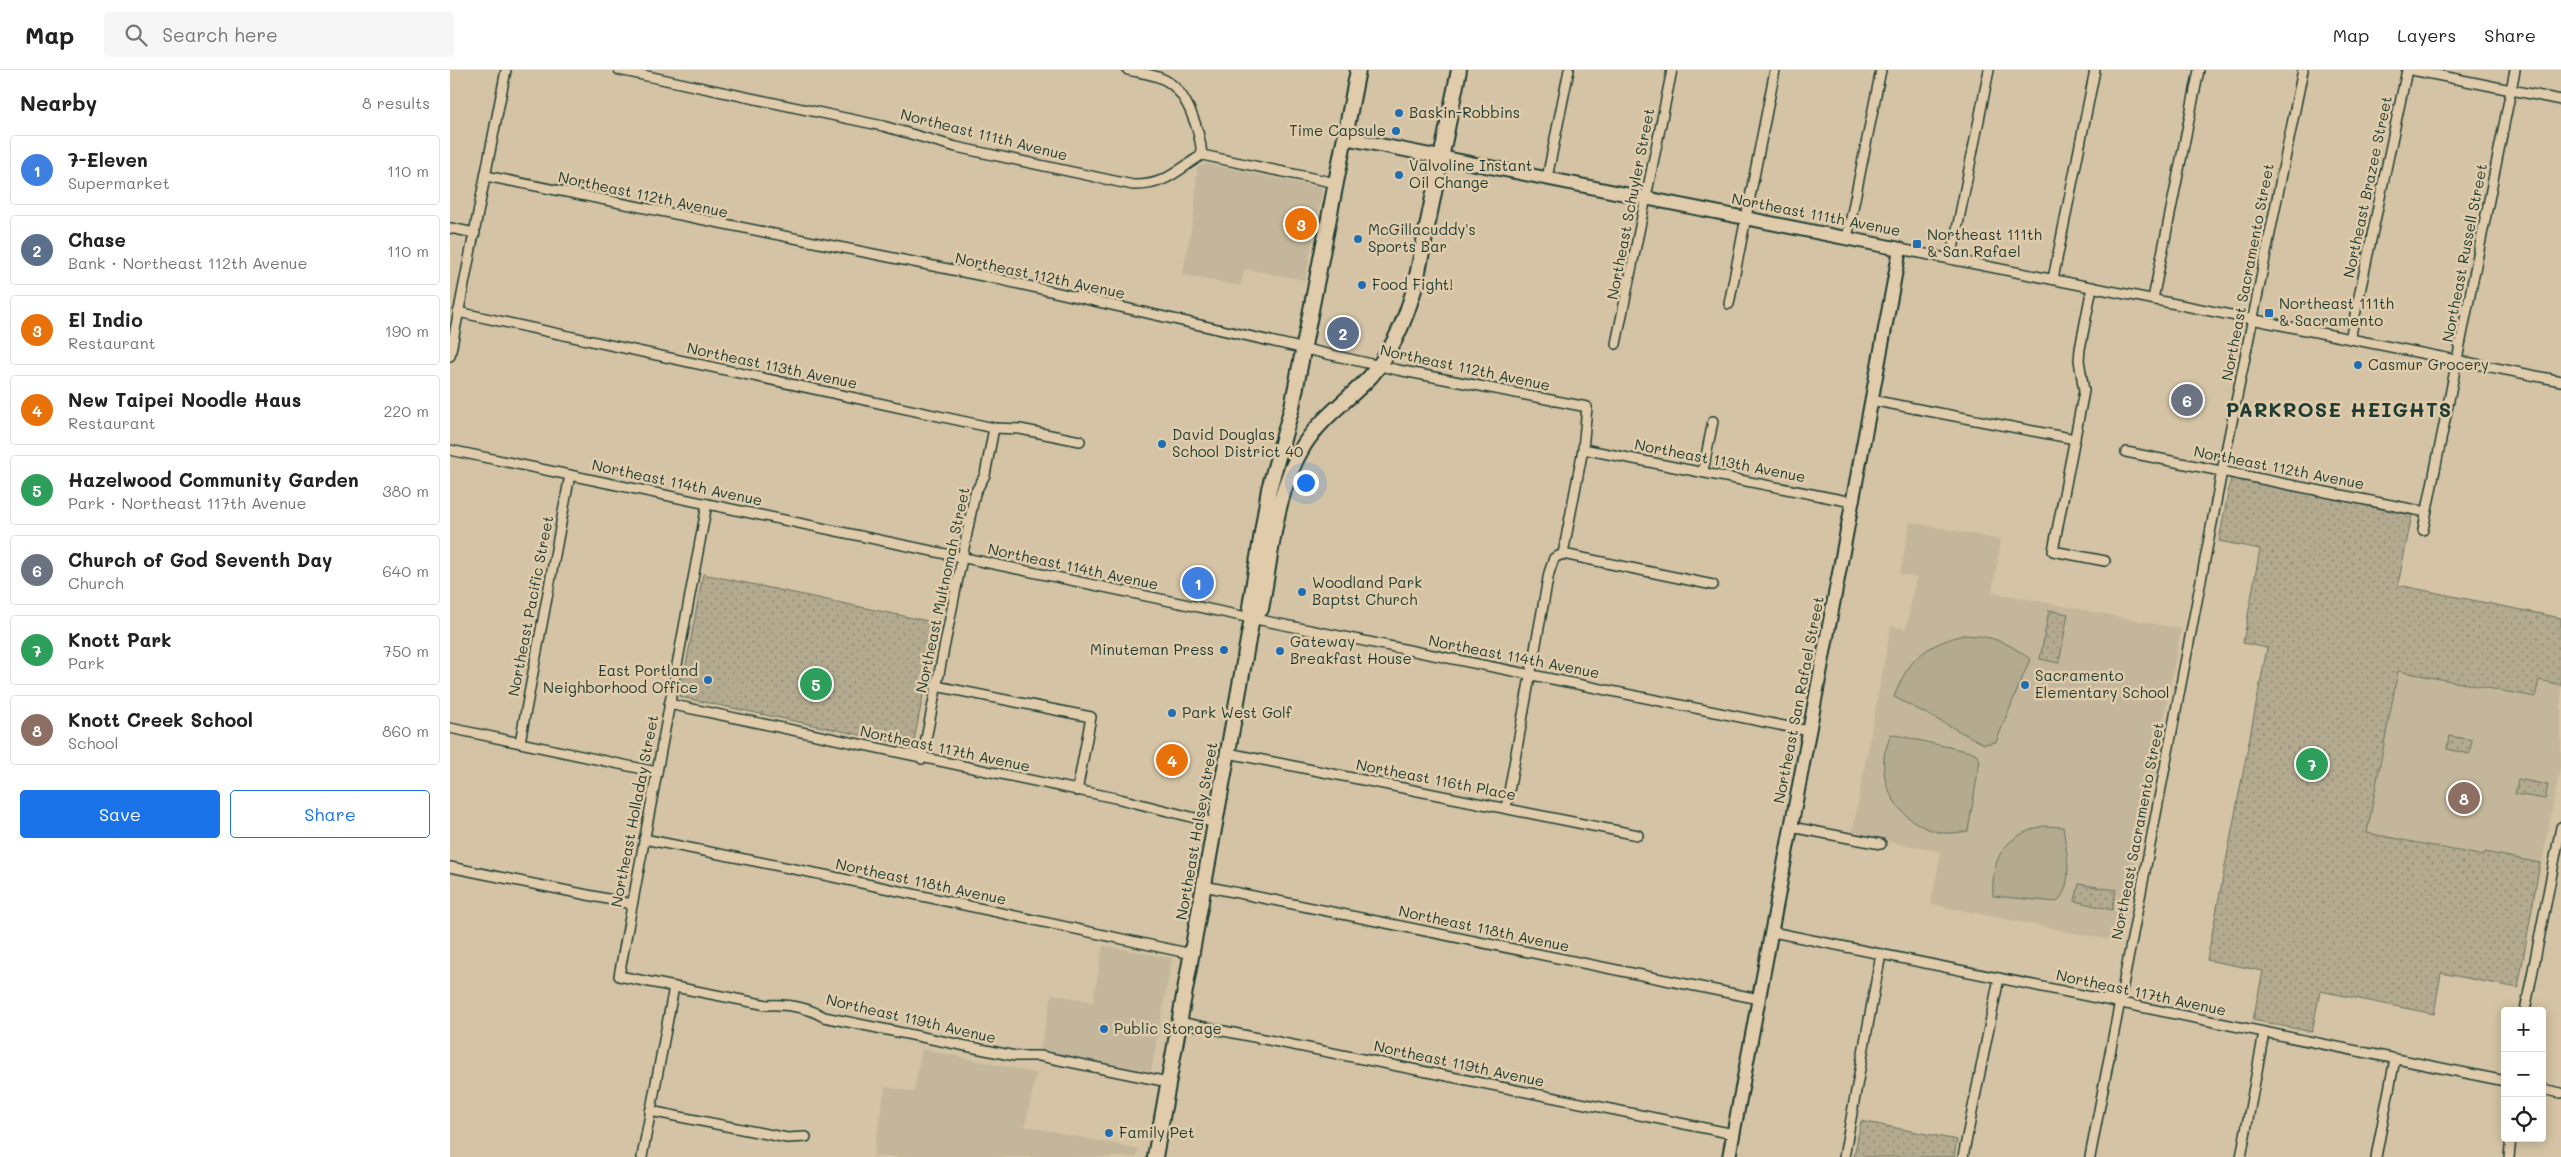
<!DOCTYPE html>
<meta charset="utf-8">
<style>
:root{--surface:#fff;--page:#f6f6f6;--text:#222;--muted:#767676;--line:#e0e0e0;--accent:#1a73e8}
body{margin:0;font-family:Mali,sans-serif;background:var(--page);color:var(--text)}
.controls{position:absolute;right:15px;bottom:15px;display:grid;overflow:hidden;border-radius:5px;box-shadow:0 2px 12px #0003}
.controls button{width:45px;height:45px;display:grid;place-items:center;padding:0;border:0;border-bottom:1px solid var(--line);background:var(--surface);color:var(--text);font:25px sans-serif}
.you{position:absolute;left:855px;top:412px;width:18px;height:18px;margin:-12px;border:4px solid #fff;border-radius:50%;background:#1a73e8;box-shadow:0 0 0 8px #1a73e833}
.badge{display:grid;place-items:center;width:32px;height:32px;border-radius:50%;background:var(--accent);color:#fff;font-size:16px;font-weight:700}
.pin{position:absolute;translate:-50% -50%;border:2px solid #fff;box-shadow:0 1px 5px #0006}
.list{margin:0;padding:0;list-style:none}
h2{display:flex;justify-content:space-between;align-items:center;height:65px;margin:0;padding:0 20px;font-size:21px}
h2 small{font-size:16px;font-weight:400;color:var(--muted)}
.list li{display:grid;grid-template-columns:32px 1fr auto;gap:15px;align-items:center;box-sizing:border-box;height:70px;margin:0 10px 10px;padding:0 10px;border:1px solid var(--line);border-radius:5px}
.list b{display:block;font-size:19px;white-space:nowrap}
.list p{margin:0;font-size:16px;white-space:nowrap;color:var(--muted)}
.list em{font-size:16px;font-style:normal;color:var(--muted)}
.actions{display:flex;gap:10px;padding:15px 20px}
.actions a{flex:1;padding:11px 0;border:1px solid var(--accent);border-radius:5px;text-align:center;font-size:18px;color:var(--accent)}
.actions .main{background:var(--accent);color:#fff}
.icon{flex:none;width:28px;height:28px;fill:none;stroke:currentColor;stroke-width:2;stroke-linecap:round;stroke-linejoin:round}
.map{position:relative;flex:none;width:2111px;height:1087px;overflow:hidden}
header{display:flex;align-items:center;gap:30px;box-sizing:border-box;height:70px;padding:0 25px;background:var(--surface);border-bottom:1px solid var(--line)}
header strong{font-size:24px}
nav{display:flex;gap:28px;margin-inline-start:auto;font-size:18px}
.search{width:350px;height:45px;background:var(--page);display:flex;align-items:center;gap:12px;box-sizing:border-box;padding:0 18px;border-radius:5px;color:var(--muted);font-size:19px}
main{display:flex}
aside{flex:1;background:var(--surface)}
.map>svg:first-child{display:block}
</style>
<header>
<strong>Map</strong>
<div class="search"><svg class="icon" aria-label="search" viewBox="0 0 24 24"><circle cx="10" cy="10" r="6"/><path d="M15 15l6 6"/></svg>Search here</div>
<nav><a>Map</a><a>Layers</a><a>Share</a></nav>
</header>
<main>
<aside>
<h2>Nearby<small>8 results</small></h2>
<ul class="list">
<li><span class="badge" style="background:#3f7fe0">1</span><div><b>7-Eleven</b><p>Supermarket</p></div><em>110 m</em></li>
<li><span class="badge" style="background:#5c6f8a">2</span><div><b>Chase</b><p>Bank · Northeast 112th Avenue</p></div><em>110 m</em></li>
<li><span class="badge" style="background:#e8710a">3</span><div><b>El Indio</b><p>Restaurant</p></div><em>190 m</em></li>
<li><span class="badge" style="background:#e8710a">4</span><div><b>New Taipei Noodle Haus</b><p>Restaurant</p></div><em>220 m</em></li>
<li><span class="badge" style="background:#2e9e5b">5</span><div><b>Hazelwood Community Garden</b><p>Park · Northeast 117th Avenue</p></div><em>380 m</em></li>
<li><span class="badge" style="background:#6b7280">6</span><div><b>Church of God Seventh Day</b><p>Church</p></div><em>640 m</em></li>
<li><span class="badge" style="background:#2e9e5b">7</span><div><b>Knott Park</b><p>Park</p></div><em>750 m</em></li>
<li><span class="badge" style="background:#8d6e63">8</span><div><b>Knott Creek School</b><p>School</p></div><em>860 m</em></li>
</ul>
<div class="actions"><a class="main">Save</a><a>Share</a></div>
</aside>
<div class="map">
<svg width="2111" height="1087" viewBox="0 0 2111 1087">
<defs>
<pattern id="park-dots" width="8" height="8" patternUnits="userSpaceOnUse" patternTransform="scale(1.25)"><rect width="8" height="8" fill="#b3aa8f"/><path d="M2 2h.1M6 6h.1" fill="none" stroke="#918c76" stroke-width="1.8" stroke-linecap="round"/></pattern>
</defs>
<rect width="100%" height="100%" fill="#d4c3a4"/>
<filter id="ink" filterUnits="userSpaceOnUse"><feTurbulence type="fractalNoise" baseFrequency=".02" numOctaves="2"/><feDisplacementMap in="SourceGraphic" scale="10" xChannelSelector="R" yChannelSelector="G"/><feConvolveMatrix kernelMatrix="1 2 1 2 8 2 1 2 1" color-interpolation-filters="sRGB"/></filter>
<g filter="url(#ink)">
<g fill="#c3b69a">
<path d="M758 94 873 118 855 210 795 199 790 216 732 205 745 140 747 97Z"/>
<path d="M1460 452 1551 470 1542 522 1731 559 1670 872 1481 834 1491 782 1402 764 1441 556 1456 559 1466 507 1450 504Z"/>
<path d="M1948 600 2085 627 2088 610 2111 615V692L2091 797 1917 763Z"/>
<path d="M653 876 722 888 701 1001 590 981 602 924 643 932Z"/>
<path d="M472 979 586 1003 575 1056 688 1079 686 1087H423L435 1017 464 1022Z"/>
</g>
<g fill="#b3aa8f" stroke="#697462">
<path d="M1513 565C1543 566 1556 571 1580 589L1546 672 1534 674 1444 627C1458 589 1474 576 1513 565Z"/>
<path d="M1441 664 1525 683 1530 690 1518 761C1511 762 1502 764 1495 763 1457 759 1430 724 1434 686 1435 679 1439 671 1441 664Z"/>
<path d="M1593 756 1613 757C1616 781 1625 814 1607 832L1543 826C1541 786 1555 766 1593 756Z"/>
</g>
<g fill="url(#park-dots)" stroke="#697462">
<path d="M1781 408 1962 445 1948 515 2111 548V615L2089 610 2085 627 1948 601 1917 763 2034 786 2035 782 2090 793 2068 918 1991 903 1984 944 1870 921 1862 962 1803 950 1813 901 1757 890 1817 578 1793 573 1810 479 1769 471Z"/>
<path d="M253 504 487 553 463 676 230 627Z"/>
<path d="M1599 540 1618 544 1609 593 1590 589Z"/>
<path d="M1999 666 2022 670 2019 684 1997 679Z"/>
<path d="M2068 709 2098 715 2095 729 2065 724Z"/>
<path d="M1629 814 1666 820 1662 840 1625 831Z"/>
<path d="M1411 1051 1507 1070 1504 1087H1404Z"/>
</g>
<g fill="none" stroke-linecap="round" stroke-linejoin="round">
<g stroke="#1f3d34" stroke-width="12">
<g id="street">
<path d="M169 0 433 56 506 77 683 115C715 116 727 100 752 85L886 113"/>
<path d="M678 0C691 3 704 4 715 10 738 22 750 62 752 85"/>
<path d="M1962 0 2111 30"/>
<path d="M36 106 543 208 948 300 1137 337 1133 379 1113 484"/>
<path d="M1097 108 1119 0"/>
<path d="M0 158 25 163"/>
<path d="M1397 168 1431 0"/>
<path d="M1450 179 2111 311"/>
<path d="M1501 189 1539 0"/>
<path d="M1603 209 1645 0"/>
<path d="M1642 217 1630 279 1629 290 1634 321 1603 481 1655 491"/>
<path d="M1703 229 1749 0"/>
<path d="M1279 234 1325 0"/>
<path d="M8 242 544 358 570 359 630 371"/>
<path d="M1900 269 1957 0"/>
<path d="M1166 274 1222 0"/>
<path d="M0 286 56 0"/>
<path d="M1421 330 1625 369"/>
<path d="M1133 379 1402 432"/>
<path d="M0 380 820 552 1359 661"/>
<path d="M1676 382 1976 442"/>
<path d="M1253 401 1263 351"/>
<path d="M257 434 169 906 317 935C337 934 357 937 374 947L565 986H590L718 1012"/>
<path d="M1973 460 2065 0"/>
<path d="M486 616 641 647 627 721"/>
<path d="M219 634 670 729 765 753"/>
<path d="M0 658 207 702"/>
<path d="M70 672 120 405"/>
<path d="M778 683 1188 765"/>
<path d="M472 689 525 423 535 405 544 358"/>
<path d="M1056 738 1099 503 1104 488 1113 484 1263 515"/>
<path d="M1341 757 1431 774"/>
<path d="M194 769 379 806 742 884"/>
<path d="M0 797 182 834"/>
<path d="M754 816 1309 929"/>
<path d="M1322 862 2055 1011"/>
<path d="M2075 941 2111 757"/>
<path d="M729 952 1284 1064"/>
<path d="M2092 1019 2111 1023"/>
<path d="M200 1041 337 1068 356 1067"/>
<path d="M192 1087 224 917"/>
<path d="M1394 1087 1431 884"/>
<path d="M1513 1087 1549 908"/>
<path d="M1640 1087 1772 401 1853 0"/>
<path d="M1791 1087 1814 963"/>
<path d="M1926 1087 1945 989"/>
<path d="M2059 1087 2061 1068"/>
</g>
</g>
<g stroke="#1f3d34" stroke-width="16">
<path id="secondary" d="M895 68 1450 179 1279 1087"/>
</g>
<g stroke="#1f3d34" stroke-width="18">
<g id="primary">
<path d="M802 548 811 539C822 483 824 424 854 375 871 348 898 330 920 307 943 281 956 249 965 216L1009 0"/>
<path d="M705 1087 802 548 800 537 819 419 842 337 908 0"/>
</g>
</g>
<use href="#street" stroke="#e0ccab" stroke-width="9"/>
<use href="#secondary" stroke="#e0ccab" stroke-width="12"/>
<use href="#primary" stroke="#e0ccab" stroke-width="14"/>
</g>
</g>
<g fill="#1f6fb2" stroke="#e0ccab" stroke-width="2">
<circle cx="949" cy="43" r="5"/>
<circle cx="946" cy="61" r="5"/>
<circle cx="949" cy="105" r="5"/>
<circle cx="908" cy="169" r="5"/>
<rect x="1462" y="169" width="10" height="10" rx="2.5"/>
<circle cx="912" cy="215" r="5"/>
<rect x="1814" y="238" width="10" height="10" rx="2.5"/>
<circle cx="1908" cy="295" r="5"/>
<circle cx="712" cy="374" r="5"/>
<circle cx="852" cy="522" r="5"/>
<circle cx="774" cy="580" r="5"/>
<circle cx="830" cy="581" r="5"/>
<circle cx="258" cy="610" r="5"/>
<circle cx="1575" cy="615" r="5"/>
<circle cx="722" cy="643" r="5"/>
<circle cx="654" cy="959" r="5"/>
<circle cx="659" cy="1063" r="5"/>
</g>
<g text-anchor="middle" stroke-width="5" stroke-linejoin="round" paint-order="stroke">
<g font-size="15" fill="#1f3d34" stroke="#e0ccab" text-anchor="start">
<text x="959" y="48">Baskin-Robbins</text>
<text x="936" y="66" text-anchor="end">Time Capsule</text>
<text x="959" y="101">Valvoline Instant<tspan x="959" dy="17">Oil Change</tspan></text>
<text x="918" y="165">McGillacuddy's<tspan x="918" dy="17">Sports Bar</tspan></text>
<text x="1477" y="170">Northeast 111th<tspan x="1477" dy="17">&amp; San Rafael</tspan></text>
<text x="922" y="220">Food Fight!</text>
<text x="1829" y="239">Northeast 111th<tspan x="1829" dy="17">&amp; Sacramento</tspan></text>
<text x="1918" y="300">Casmur Grocery</text>
<text x="722" y="370">David Douglas<tspan x="722" dy="17">School District 40</tspan></text>
<text x="862" y="518">Woodland Park<tspan x="862" dy="17">Baptst Church</tspan></text>
<text x="840" y="577">Gateway<tspan x="840" dy="17">Breakfast House</tspan></text>
<text x="764" y="585" text-anchor="end">Minuteman Press</text>
<text x="248" y="606" text-anchor="end">East Portland<tspan x="248" dy="17">Neighborhood Office</tspan></text>
<text x="1585" y="611">Sacramento<tspan x="1585" dy="17">Elementary School</tspan></text>
<text x="732" y="648">Park West Golf</text>
<text x="664" y="964">Public Storage</text>
<text x="669" y="1068">Family Pet</text>
</g>
<g font-size="15" fill="#1f3d34" stroke="#e0ccab">
<text transform="translate(534 65) rotate(14)" y="5">Northeast 111th Avenue</text>
<text transform="translate(1918 117) rotate(-78)" y="5">Northeast Brazee Street</text>
<text transform="translate(193 125) rotate(12)" y="5">Northeast 112th Avenue</text>
<text transform="translate(1181 134) rotate(-79)" y="5">Northeast Schuyler Street</text>
<text transform="translate(1366 145) rotate(11)" y="5">Northeast 111th Avenue</text>
<text transform="translate(2015 183) rotate(-79)" y="5">Northeast Russell Street</text>
<text transform="translate(1798 202) rotate(-79)" y="5">Northeast Sacramento Street</text>
<text transform="translate(590 206) rotate(12)" y="5">Northeast 112th Avenue</text>
<text transform="translate(322 296) rotate(12)" y="5">Northeast 113th Avenue</text>
<text transform="translate(1015 298) rotate(12)" y="5">Northeast 112th Avenue</text>
<text transform="translate(1270 391) rotate(11)" y="5">Northeast 113th Avenue</text>
<text transform="translate(1829 398) rotate(11)" y="5">Northeast 112th Avenue</text>
<text transform="translate(227 413) rotate(12)" y="5">Northeast 114th Avenue</text>
<text transform="translate(623 497) rotate(12)" y="5">Northeast 114th Avenue</text>
<text transform="translate(493 520) rotate(-78)" y="5">Northeast Multnomah Street</text>
<text transform="translate(81 536) rotate(-79)" y="5">Northeast Pacific Street</text>
<text transform="translate(1064 587) rotate(11)" y="5">Northeast 114th Avenue</text>
<text transform="translate(1349 630) rotate(-79)" y="5">Northeast San Rafael Street</text>
<text transform="translate(495 679) rotate(12)" y="5">Northeast 117th Avenue</text>
<text transform="translate(986 710) rotate(11)" y="5">Northeast 116th Place</text>
<text transform="translate(185 741) rotate(-79)" y="5">Northeast Holladay Street</text>
<text transform="translate(747 761) rotate(-80)" y="5">Northeast Halsey Street</text>
<text transform="translate(1688 761) rotate(-79)" y="5">Northeast Sacramento Street</text>
<text transform="translate(471 812) rotate(12)" y="5">Northeast 118th Avenue</text>
<text transform="translate(1034 859) rotate(12)" y="5">Northeast 118th Avenue</text>
<text transform="translate(1691 923) rotate(12)" y="5">Northeast 117th Avenue</text>
<text transform="translate(461 949) rotate(13)" y="5">Northeast 119th Avenue</text>
<text transform="translate(1009 994) rotate(12)" y="5">Northeast 119th Avenue</text>
</g>
<g font-size="20" font-weight="bold" letter-spacing="1" fill="#1f3d34" stroke="#e0ccab">
<text x="1889" y="347">PARKROSE HEIGHTS</text>
</g>
</g>
</svg>
<div class="controls">
<button>+</button>
<button>−</button>
<button><svg class="icon" aria-label="locate" viewBox="0 0 24 24"><circle cx="12" cy="12" r="6"/><path d="M12 2v4M12 18v4M2 12h4M18 12h4"/></svg></button>
</div>
<div class="you"></div>
<div class="pin badge" style="left:748px;top:513px;background:#3f7fe0">1</div>
<div class="pin badge" style="left:893px;top:263px;background:#5c6f8a">2</div>
<div class="pin badge" style="left:851px;top:154px;background:#e8710a">3</div>
<div class="pin badge" style="left:722px;top:690px;background:#e8710a">4</div>
<div class="pin badge" style="left:366px;top:614px;background:#2e9e5b">5</div>
<div class="pin badge" style="left:1737px;top:330px;background:#6b7280">6</div>
<div class="pin badge" style="left:1862px;top:694px;background:#2e9e5b">7</div>
<div class="pin badge" style="left:2014px;top:728px;background:#8d6e63">8</div>
</div>
</main>
